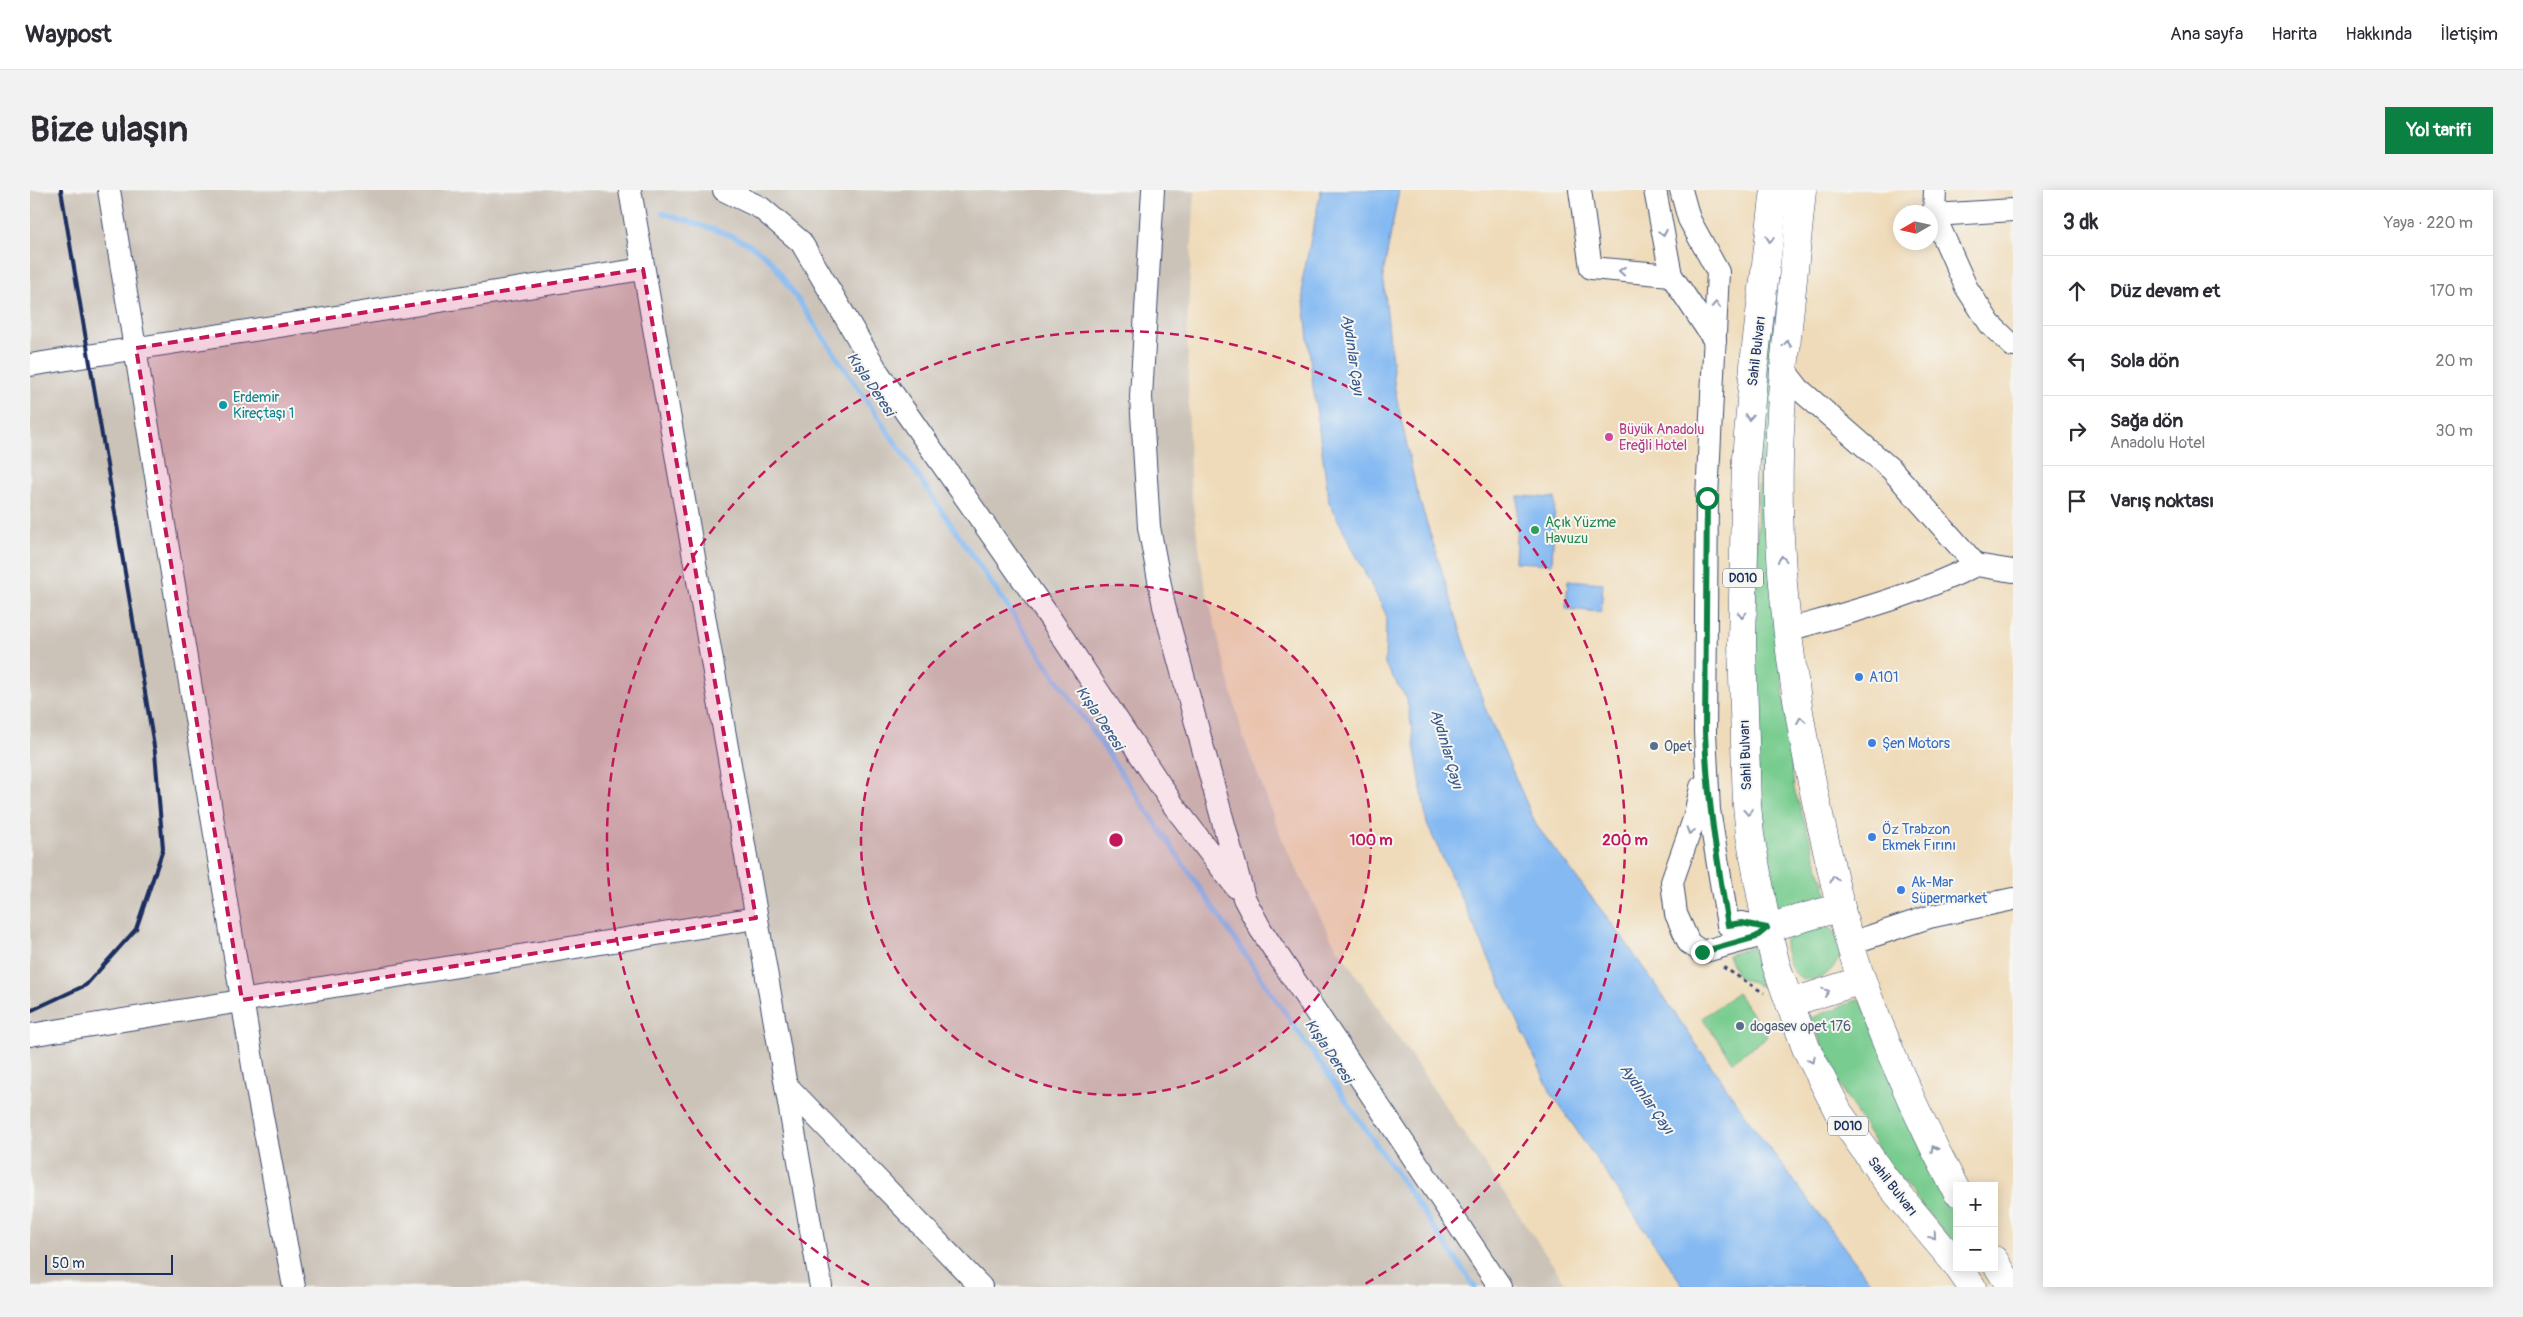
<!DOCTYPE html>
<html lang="tr">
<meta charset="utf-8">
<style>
:root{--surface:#fff;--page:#f2f2f3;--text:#2b2b33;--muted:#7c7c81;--line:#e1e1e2;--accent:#0b8043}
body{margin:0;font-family:Pangolin,sans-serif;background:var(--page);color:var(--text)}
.controls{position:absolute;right:15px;bottom:15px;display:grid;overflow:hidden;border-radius:0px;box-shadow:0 2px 12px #0003}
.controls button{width:45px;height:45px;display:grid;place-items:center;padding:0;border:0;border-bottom:1px solid var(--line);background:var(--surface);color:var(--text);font:25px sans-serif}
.compass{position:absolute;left:1863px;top:15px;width:45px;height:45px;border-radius:50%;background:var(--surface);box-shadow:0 2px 12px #0003;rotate:261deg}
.scale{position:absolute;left:15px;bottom:12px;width:128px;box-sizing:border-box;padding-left:5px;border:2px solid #1b2f5e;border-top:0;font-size:14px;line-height:18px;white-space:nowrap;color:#1b2f5e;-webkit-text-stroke:4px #f6f6f2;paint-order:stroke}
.stop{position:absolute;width:15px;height:15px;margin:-11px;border:4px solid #0b8043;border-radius:50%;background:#fff}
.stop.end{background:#0b8043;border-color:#fff;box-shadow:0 1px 5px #0008}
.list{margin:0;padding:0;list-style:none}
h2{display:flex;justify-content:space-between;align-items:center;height:65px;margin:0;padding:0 20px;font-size:21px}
h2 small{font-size:16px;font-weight:400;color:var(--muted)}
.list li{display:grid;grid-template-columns:32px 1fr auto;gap:15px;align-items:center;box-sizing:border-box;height:70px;padding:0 20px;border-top:1px solid var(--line)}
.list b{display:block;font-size:19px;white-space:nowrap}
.list p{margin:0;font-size:16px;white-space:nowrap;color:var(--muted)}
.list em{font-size:16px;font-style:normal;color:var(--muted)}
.icon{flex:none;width:28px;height:28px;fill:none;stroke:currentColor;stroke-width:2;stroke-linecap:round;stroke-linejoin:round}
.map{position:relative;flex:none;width:1983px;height:1097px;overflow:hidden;border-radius:0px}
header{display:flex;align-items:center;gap:30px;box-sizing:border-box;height:70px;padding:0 25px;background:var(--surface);border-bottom:1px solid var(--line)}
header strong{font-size:24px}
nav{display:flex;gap:28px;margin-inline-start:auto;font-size:18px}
.intro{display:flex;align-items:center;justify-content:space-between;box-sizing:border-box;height:120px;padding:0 30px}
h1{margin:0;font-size:35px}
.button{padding:12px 22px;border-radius:0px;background:var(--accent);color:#fff;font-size:18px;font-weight:700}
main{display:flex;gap:30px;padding:0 30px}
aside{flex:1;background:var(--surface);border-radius:0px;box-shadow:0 2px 12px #0003}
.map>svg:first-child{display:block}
</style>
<header>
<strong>Waypost</strong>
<nav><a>Ana sayfa</a><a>Harita</a><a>Hakkında</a><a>İletişim</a></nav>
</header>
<div class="intro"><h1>Bize ulaşın</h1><a class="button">Yol tarifi</a></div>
<main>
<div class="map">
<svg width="1983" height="1097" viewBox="0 0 1983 1097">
<rect width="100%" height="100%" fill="#f6f6f2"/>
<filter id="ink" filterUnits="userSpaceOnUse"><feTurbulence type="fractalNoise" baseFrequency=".02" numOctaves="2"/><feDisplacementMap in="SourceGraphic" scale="10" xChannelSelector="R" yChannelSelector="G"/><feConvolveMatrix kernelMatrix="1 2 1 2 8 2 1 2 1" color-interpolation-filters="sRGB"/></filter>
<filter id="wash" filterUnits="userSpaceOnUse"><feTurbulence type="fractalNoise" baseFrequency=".0096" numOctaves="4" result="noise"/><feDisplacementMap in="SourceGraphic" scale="20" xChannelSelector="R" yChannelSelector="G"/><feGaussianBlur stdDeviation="1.12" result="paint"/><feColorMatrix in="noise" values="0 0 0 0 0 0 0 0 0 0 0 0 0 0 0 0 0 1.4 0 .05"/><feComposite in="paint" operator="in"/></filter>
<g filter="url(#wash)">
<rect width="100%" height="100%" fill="#efdbb9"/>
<path fill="#cbc2b8" d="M0 0H1165L1157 137 1160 295 1174 391 1212 543 1254 654 1301 748 1538 1097H0Z"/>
<g fill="#78cc8f" stroke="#4a7e76">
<path d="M1752 75 1744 414 1764 599 1798 707 1759 713 1743 718 1725 557 1724 475 1729 270 1739 140Z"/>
<path d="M1789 732C1845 757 1776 820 1759 772 1756 762 1753 756 1756 746Z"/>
<path d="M1722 757 1733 797 1708 787 1698 765Z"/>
<path d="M1707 803 1738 846 1703 871 1672 828Z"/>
<path d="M1830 809 1927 1023V1059L1854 968 1808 893 1781 828Z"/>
</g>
<g fill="#84b9f2" stroke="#5074a8">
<path d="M1291 0H1369L1353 85 1365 200 1386 299 1455 518 1506 635 1592 747 1727 942 1844 1097H1654L1521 903 1397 634 1377 509 1355 475 1356 424 1299 312 1283 196 1272 92Z"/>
<path d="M1488 306 1525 308 1522 374 1485 372Z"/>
<path d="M1538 390 1573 393 1571 422 1536 419Z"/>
</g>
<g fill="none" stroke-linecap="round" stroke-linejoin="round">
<path stroke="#84b9f2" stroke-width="5" d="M633 23C669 36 715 44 742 72L1234 792 1445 1097"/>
</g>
</g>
<g filter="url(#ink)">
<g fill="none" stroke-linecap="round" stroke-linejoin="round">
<g stroke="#3b496c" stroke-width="24">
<g id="minor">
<path d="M79 0 226 894 264 1097"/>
<path d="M600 0 791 1097"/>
<path d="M694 0 731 18 771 52 849 184 1022 431 1144 616 1206 697"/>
<path d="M1123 0 1111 207 1119 337 1134 416 1214 708 1231 740 1470 1097"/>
<path d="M1550 0 1561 78 1641 85"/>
<path d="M1625 0 1641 85 1685 151"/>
<path d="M1651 0 1659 29 1688 82 1677 308 1675 542 1679 620 1698 735 1712 733 1737 738"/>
<path d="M1905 0 1904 25 1936 97 1960 134 1983 156"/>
<path d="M1904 25 1983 20"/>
<path d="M0 175 613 79"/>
<path d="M1755 181 1769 199 1862 280 1946 375 1983 381"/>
<path d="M1758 440C1825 421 1884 406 1946 375"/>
<path d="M1671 597 1664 629 1642 692 1646 724 1659 753 1672 762 1726 747 1737 738"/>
<path d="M1821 753 1899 727 1983 709"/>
<path d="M0 845 726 728"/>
<path d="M756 895 951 1097"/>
</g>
</g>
<g stroke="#3b496c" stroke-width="29">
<g id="highway">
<path d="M1745 0 1725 165 1716 268 1712 454 1717 615 1720 645 1737 738 1746 775 1776 858 1809 923 1855 989 1927 1075"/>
<path d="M1772 0C1764 89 1751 179 1749 269 1746 401 1767 535 1798 664 1809 711 1819 759 1837 804 1863 872 1893 938 1927 1002"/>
<path d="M1737 738 1811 717"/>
<path d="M1760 813 1832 790"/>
<path d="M1964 1070 1981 1097"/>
<path d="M1929 1078 1942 1097"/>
</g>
</g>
<path stroke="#3b496c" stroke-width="3" stroke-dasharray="4 4" stroke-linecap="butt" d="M1693 777 1734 803"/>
<use href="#minor" stroke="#fff" stroke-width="22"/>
<use href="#highway" stroke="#fff" stroke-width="28"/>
<path stroke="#1b2f5e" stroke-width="4" d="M0 821 56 795 106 739 133 659 125 562 31 0"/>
</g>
<defs><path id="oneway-chevron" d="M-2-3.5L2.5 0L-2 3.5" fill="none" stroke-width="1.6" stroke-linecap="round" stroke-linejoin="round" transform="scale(1.25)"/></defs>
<g stroke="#8d97ae">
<use href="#oneway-chevron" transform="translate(1633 43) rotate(80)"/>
<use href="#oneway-chevron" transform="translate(1740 49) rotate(97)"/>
<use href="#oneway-chevron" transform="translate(1592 81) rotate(-175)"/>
<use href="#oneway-chevron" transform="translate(1686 115) rotate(-87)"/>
<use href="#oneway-chevron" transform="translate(1757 154) rotate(-85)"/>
<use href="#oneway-chevron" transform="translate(1719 227) rotate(95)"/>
<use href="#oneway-chevron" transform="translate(1752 369) rotate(-95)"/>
<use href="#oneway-chevron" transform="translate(1712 425) rotate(90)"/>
<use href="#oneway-chevron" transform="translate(1771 530) rotate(-99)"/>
<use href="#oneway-chevron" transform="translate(1718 622) rotate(85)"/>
<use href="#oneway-chevron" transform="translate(1660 641) rotate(108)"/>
<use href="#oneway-chevron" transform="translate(1804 689) rotate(-105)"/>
<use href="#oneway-chevron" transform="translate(1796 802) rotate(-18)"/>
<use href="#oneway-chevron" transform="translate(1782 870) rotate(63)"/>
<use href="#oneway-chevron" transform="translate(1904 959) rotate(-118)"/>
<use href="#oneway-chevron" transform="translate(1903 1046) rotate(50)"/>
</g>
</g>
<g fill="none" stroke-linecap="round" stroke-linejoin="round" filter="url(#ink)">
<path stroke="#0b8043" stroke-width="6" d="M1672 762 1726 747 1737 738 1712 733 1698 735C1687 670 1677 607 1675 542L1677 308"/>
</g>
<path fill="#c2185b" fill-opacity="0.2" stroke="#c2185b" stroke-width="4" stroke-dasharray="10 6" stroke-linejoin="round" d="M613 79 726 728 212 810 106 158Z"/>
<circle cx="1086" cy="650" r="255" fill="#c2185b" fill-opacity=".12"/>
<g fill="none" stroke="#c2185b" stroke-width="2.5" stroke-dasharray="9 6">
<circle cx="1086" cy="650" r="255"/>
<path d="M839 1095A509 509 0 1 1 1333 1095"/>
</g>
<circle fill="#0f9aa8" stroke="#f6f6f2" stroke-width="2" cx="193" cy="215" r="5"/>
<circle fill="#d1479c" stroke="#f6f6f2" stroke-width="2" cx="1579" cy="247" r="5"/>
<circle fill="#2e9e5b" stroke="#f6f6f2" stroke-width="2" cx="1505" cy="340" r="5"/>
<g fill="#3f7fe0" stroke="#f6f6f2" stroke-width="2">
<circle cx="1829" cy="487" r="5"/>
<circle cx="1842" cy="553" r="5"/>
<circle cx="1842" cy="647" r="5"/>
<circle cx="1871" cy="700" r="5"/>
</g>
<g fill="#5c6f8a" stroke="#f6f6f2" stroke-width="2">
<circle cx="1624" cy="556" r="5"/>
<circle cx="1710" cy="836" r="5"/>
</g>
<g text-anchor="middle" stroke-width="4" stroke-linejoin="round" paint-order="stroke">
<g fill="#f6f6f2" stroke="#5d6b8a" stroke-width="1">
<rect x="1693" y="378.5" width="40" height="19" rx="4"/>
<rect x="1798" y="926.5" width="40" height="19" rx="4"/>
</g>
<g font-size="12" font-weight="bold" fill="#1b2f5e">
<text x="1713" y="392">D010</text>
<text x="1818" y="940">D010</text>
</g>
<g font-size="14" fill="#1b2f5e" stroke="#f6f6f2">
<text transform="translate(1726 161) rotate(-83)" y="5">Sahil Bulvarı</text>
<text transform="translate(1715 565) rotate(-92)" y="5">Sahil Bulvarı</text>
<text transform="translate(1863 996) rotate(52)" y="5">Sahil Bulvarı</text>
</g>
<g font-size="14" fill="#0d838f" stroke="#f6f6f2" text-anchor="start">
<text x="203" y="212">Erdemir<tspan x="203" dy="16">Kireçtaşı 1</tspan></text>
</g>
<g font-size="14" fill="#b23c85" stroke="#f6f6f2" text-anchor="start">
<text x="1589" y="244">Büyük Anadolu<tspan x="1589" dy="16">Ereğli Hotel</tspan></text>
</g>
<g font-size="14" fill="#27864d" stroke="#f6f6f2" text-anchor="start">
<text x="1515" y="337">Açık Yüzme<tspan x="1515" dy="16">Havuzu</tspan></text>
</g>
<g font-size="14" fill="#366cbe" stroke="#f6f6f2" text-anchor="start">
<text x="1839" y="492">A101</text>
<text x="1852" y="558">Şen Motors</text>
<text x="1852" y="644">Öz Trabzon<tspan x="1852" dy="16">Ekmek Fırını</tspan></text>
<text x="1881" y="697">Ak-Mar<tspan x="1881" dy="16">Süpermarket</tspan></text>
</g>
<g font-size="14" fill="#4e5e75" stroke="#f6f6f2" text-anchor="start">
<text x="1634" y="561">Opet</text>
<text x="1720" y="841">dogasev opet 176</text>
</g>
<g font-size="15" font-style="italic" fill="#3a588a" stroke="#f6f6f2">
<text transform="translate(1323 165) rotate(82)" y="5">Aydınlar Çayı</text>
<text transform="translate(841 194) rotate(56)" y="5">Kışla Deresi</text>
<text transform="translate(1070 528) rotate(56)" y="5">Kışla Deresi</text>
<text transform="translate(1417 559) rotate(74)" y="5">Aydınlar Çayı</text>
<text transform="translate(1299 861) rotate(56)" y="5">Kışla Deresi</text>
<text transform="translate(1617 909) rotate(55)" y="5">Aydınlar Çayı</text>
</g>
</g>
<circle cx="1086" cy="650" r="8" fill="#c2185b" stroke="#f6f6f2" stroke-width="2.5"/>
<g font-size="15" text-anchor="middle" font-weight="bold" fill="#c2185b" stroke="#f6f6f2" stroke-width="4" stroke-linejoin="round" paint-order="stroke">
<text x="1341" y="655">100 m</text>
<text x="1595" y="655">200 m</text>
</g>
</svg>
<div class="controls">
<button>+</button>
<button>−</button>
</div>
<svg class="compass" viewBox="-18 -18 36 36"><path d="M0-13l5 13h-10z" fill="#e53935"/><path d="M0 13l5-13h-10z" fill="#7c7c81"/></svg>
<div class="scale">50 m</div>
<div class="stop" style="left:1677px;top:308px"></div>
<div class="stop end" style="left:1672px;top:762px"></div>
</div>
<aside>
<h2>3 dk<small>Yaya · 220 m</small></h2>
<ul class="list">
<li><svg class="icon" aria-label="ahead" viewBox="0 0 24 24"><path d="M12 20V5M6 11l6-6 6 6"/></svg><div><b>Düz devam et</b></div><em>170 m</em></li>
<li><svg class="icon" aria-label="left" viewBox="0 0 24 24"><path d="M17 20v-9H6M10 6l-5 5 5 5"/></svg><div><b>Sola dön</b></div><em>20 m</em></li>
<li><svg class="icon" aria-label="right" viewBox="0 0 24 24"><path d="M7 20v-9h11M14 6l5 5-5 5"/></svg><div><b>Sağa dön</b><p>Anadolu Hotel</p></div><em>30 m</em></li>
<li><svg class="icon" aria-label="arrive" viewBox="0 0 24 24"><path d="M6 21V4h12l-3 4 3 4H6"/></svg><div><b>Varış noktası</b></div></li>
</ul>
</aside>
</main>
